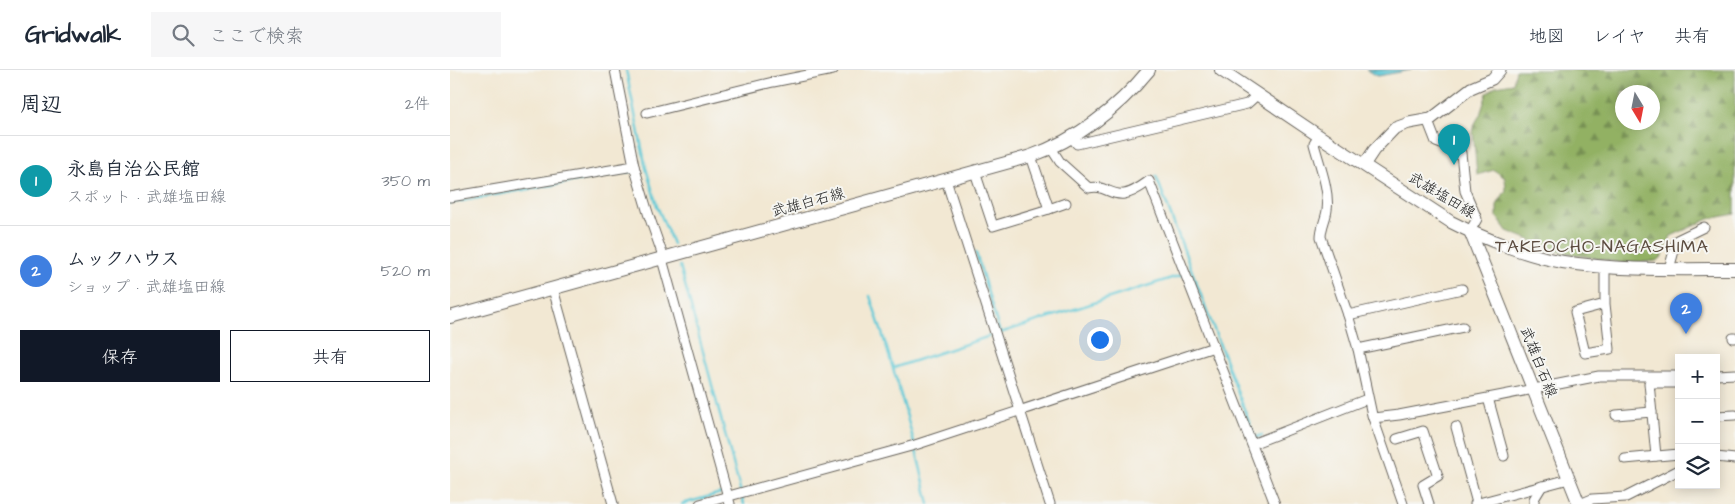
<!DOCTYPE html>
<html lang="ja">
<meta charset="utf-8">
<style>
:root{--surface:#fff;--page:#f6f6f7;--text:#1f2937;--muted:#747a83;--line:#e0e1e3;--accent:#111827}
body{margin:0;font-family:"Architects Daughter","Klee One",sans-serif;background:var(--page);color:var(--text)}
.controls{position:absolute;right:15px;bottom:15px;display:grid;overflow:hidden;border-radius:0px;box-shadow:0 2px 12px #0003}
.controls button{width:45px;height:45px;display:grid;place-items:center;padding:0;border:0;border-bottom:1px solid var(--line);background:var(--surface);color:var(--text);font:25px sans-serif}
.compass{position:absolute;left:1165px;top:15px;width:45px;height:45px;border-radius:50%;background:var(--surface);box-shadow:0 2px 12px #0003;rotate:170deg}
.you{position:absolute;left:649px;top:269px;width:18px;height:18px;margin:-12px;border:4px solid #fff;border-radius:50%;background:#1a73e8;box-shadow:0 0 0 8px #1a73e833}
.badge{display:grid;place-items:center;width:32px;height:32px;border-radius:50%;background:var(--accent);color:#fff;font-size:16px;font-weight:700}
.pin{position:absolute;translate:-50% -41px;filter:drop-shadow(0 1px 2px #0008)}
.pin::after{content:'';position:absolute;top:26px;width:18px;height:15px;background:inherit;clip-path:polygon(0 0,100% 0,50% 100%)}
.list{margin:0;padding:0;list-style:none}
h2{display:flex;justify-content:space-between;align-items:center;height:65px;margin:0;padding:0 20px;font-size:21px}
h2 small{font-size:16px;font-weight:400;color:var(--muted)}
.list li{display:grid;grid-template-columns:32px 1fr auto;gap:15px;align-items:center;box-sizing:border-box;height:90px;padding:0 20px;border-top:1px solid var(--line)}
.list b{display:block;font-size:19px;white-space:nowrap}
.list p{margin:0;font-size:16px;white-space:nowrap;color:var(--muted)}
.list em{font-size:16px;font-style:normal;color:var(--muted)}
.actions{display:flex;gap:10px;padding:15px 20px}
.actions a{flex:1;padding:11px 0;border:1px solid var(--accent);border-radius:0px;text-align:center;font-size:18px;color:var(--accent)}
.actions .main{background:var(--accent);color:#fff}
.icon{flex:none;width:28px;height:28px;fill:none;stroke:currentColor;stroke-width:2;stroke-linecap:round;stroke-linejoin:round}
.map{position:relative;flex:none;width:1285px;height:434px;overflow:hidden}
header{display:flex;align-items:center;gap:30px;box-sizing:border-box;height:70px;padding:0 25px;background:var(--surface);border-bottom:1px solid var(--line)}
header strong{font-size:24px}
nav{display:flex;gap:28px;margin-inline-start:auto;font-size:18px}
.search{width:350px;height:45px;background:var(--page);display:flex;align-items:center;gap:12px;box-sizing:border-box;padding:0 18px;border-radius:0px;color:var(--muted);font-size:19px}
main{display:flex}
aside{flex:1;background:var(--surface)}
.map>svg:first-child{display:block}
</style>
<header>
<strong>Gridwalk</strong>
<div class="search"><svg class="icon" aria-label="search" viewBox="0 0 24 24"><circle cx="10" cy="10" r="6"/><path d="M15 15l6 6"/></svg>ここで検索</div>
<nav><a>地図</a><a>レイヤ</a><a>共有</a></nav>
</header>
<main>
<aside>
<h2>周辺<small>2件</small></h2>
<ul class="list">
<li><span class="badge" style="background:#0f9aa8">1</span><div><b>永島自治公民館</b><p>スポット · 武雄塩田線</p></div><em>350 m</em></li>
<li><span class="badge" style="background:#3f7fe0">2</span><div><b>ムックハウス</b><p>ショップ · 武雄塩田線</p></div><em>520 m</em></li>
</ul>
<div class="actions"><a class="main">保存</a><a>共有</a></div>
</aside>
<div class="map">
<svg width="1285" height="434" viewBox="0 0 1285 434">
<defs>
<pattern id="forest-firs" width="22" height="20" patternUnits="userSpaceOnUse" patternTransform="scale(1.25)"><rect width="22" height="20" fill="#92b164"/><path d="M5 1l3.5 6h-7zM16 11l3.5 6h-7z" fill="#768f52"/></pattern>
<pattern id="water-ripples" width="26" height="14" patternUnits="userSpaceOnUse" patternTransform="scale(1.25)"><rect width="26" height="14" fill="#5ec9d7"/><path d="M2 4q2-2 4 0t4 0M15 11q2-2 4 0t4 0" fill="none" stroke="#51acb8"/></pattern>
</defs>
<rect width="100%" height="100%" fill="#f6f6f2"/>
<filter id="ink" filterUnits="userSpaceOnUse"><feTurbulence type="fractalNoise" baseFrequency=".02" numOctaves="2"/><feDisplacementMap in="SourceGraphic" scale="10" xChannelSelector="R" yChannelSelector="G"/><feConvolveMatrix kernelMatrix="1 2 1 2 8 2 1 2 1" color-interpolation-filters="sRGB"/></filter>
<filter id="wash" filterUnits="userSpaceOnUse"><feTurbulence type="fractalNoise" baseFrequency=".0096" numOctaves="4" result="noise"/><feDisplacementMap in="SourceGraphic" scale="20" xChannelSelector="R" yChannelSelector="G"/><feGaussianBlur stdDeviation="1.12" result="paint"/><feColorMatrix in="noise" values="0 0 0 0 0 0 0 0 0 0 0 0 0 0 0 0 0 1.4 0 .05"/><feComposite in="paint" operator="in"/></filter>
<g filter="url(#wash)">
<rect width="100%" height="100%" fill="#f2e8d3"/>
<path fill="url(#forest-firs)" stroke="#576640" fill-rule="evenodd" d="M1066 0H1285V144L1259 149 1221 166 1211 188 1206 191 1176 194 1107 181 1057 161 1047 147V135L1056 120 1055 108 1044 100 1027 105 1023 60 1024 55 1030 45 1037 23 1046 16 1063 13ZM1172 22H1202V52H1172Z"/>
<path fill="url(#water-ripples)" stroke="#3d727a" d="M916 0H961L928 6Z"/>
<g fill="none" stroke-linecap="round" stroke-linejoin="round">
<g stroke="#5ec9d7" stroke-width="2.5">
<path d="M176 0 196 98 207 136 223 174"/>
<path d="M706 106 805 368 812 365"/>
<path d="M0 133 183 101"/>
<path d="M526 183 550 263 731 205"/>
<path d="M230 196 294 434"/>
<path d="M420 226C443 295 463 363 479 434"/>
<path d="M443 298 540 266"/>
<path d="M232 434 271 423"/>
</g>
</g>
</g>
<g filter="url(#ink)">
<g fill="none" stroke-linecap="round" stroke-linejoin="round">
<g stroke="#67635c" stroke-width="11">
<g id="minor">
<path d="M165 0 184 96 198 143 212 183V189L280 434"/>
<path d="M197 43 323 12 383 0"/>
<path d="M977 49 986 72 1010 81 1011 83 1015 121 1027 149 1020 161"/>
<path d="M869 66 864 74C869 93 880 121 877 140 876 149 871 157 871 167L898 245 908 279 922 345 953 434"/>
<path d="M622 68 627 74 797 34 807 25"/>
<path d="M601 78 610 92 639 118C654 114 660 126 674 124 683 123 692 116 699 111L825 434"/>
<path d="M525 102 543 156 599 139 581 86"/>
<path d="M496 110 600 434"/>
<path d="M0 127 184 96"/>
<path d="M599 139 616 133"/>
<path d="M1219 199 1227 170 1254 157"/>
<path d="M103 219 163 434"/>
<path d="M1155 234 1125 242 1135 283 1160 279 1155 234V197"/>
<path d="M898 245 1012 219"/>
<path d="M1283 268H1285"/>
<path d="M908 279 1013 257"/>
<path d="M1266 305 1285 304"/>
<path d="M1038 328 1054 386"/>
<path d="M1166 345 1202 342"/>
<path d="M1266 346 1285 345"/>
<path d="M923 348 949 345 1038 328 1149 306H1229"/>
<path d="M1006 357 1027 433"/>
<path d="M947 369 973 361 988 406 973 415 979 434"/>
<path d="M802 374 917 329"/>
<path d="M1206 386 1199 313H1229"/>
<path d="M1266 387 1285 389"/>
<path d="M1175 389 1229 384"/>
<path d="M250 434 465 375 764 277"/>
<path d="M1025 434 1119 409"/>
<path d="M1084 434V429L1092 416"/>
<path d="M1130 434 1142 429 1176 427 1229 400"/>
</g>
</g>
<g stroke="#67635c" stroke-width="13">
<path id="tertiary" d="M914 95 924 80 945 58 959 53 981 49 1021 18 1042 9 1050 0"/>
</g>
<g stroke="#67635c" stroke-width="14">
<g id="secondary">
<path d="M771 0 869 66 1001 152C1032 168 1078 186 1113 192 1169 201 1228 199 1285 199"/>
<path d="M1020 161 1129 434"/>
<path d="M0 247 581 86C628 69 667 39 699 0"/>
</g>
</g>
<use href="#minor" stroke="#fff" stroke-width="9"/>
<use href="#tertiary" stroke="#fff" stroke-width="11"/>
<use href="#secondary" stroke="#fff" stroke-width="12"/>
</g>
</g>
<g text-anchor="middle" stroke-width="4" stroke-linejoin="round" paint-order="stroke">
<g font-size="15" fill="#1c1c1c" stroke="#f6f6f2">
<text transform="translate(992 125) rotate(31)" y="5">武雄塩田線</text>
<text transform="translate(358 132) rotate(-15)" y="5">武雄白石線</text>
<text transform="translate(1089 292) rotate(68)" y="5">武雄白石線</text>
</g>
<g font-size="18" letter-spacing="1" fill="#5c4c40" stroke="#f6f6f2">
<text x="1152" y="182">TAKEOCHO-NAGASHIMA</text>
</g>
</g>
</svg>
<div class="controls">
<button>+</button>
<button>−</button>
<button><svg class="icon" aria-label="layers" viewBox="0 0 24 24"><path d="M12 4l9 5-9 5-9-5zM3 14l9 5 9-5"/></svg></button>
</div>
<svg class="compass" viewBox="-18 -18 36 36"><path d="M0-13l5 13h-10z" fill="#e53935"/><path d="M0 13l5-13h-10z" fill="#747a83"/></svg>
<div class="you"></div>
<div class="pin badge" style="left:1004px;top:95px;background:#0f9aa8">1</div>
<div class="pin badge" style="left:1236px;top:264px;background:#3f7fe0">2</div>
</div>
</main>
